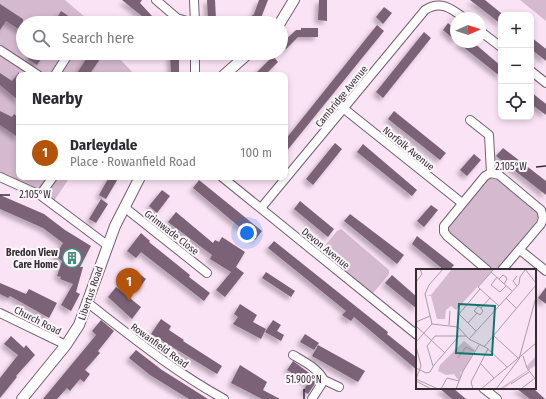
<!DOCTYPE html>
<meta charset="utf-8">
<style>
:root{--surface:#fff;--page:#f2f2f3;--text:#2b2b33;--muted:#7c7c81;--line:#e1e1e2;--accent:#b45309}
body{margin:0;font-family:"Fira Sans Condensed",sans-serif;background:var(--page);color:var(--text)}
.controls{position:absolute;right:12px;top:12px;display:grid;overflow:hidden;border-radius:8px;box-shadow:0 2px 6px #0003}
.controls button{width:36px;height:36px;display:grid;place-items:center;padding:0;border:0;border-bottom:1px solid var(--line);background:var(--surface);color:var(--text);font:20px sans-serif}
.compass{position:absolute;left:450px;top:12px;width:36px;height:36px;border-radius:50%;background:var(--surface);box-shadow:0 2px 6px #0003;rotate:87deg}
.you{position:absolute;left:247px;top:233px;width:14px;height:14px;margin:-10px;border:3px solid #fff;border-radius:50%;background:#1a73e8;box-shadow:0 0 0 6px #1a73e833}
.badge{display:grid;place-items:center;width:26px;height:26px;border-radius:50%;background:var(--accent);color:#fff;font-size:13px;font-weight:700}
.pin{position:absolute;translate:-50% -33px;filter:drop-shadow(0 1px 2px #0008)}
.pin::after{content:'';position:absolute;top:21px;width:14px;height:12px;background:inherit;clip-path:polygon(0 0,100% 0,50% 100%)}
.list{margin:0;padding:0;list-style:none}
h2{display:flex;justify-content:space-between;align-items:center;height:52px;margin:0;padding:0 16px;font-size:17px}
h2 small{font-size:13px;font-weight:400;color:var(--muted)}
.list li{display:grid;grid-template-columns:26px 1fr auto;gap:12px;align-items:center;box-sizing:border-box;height:56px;padding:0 16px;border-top:1px solid var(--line)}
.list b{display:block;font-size:15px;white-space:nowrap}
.list p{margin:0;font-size:13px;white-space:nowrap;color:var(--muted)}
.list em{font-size:13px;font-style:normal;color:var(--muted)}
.icon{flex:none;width:22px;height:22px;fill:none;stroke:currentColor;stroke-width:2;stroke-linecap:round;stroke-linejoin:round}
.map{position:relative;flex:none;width:546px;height:399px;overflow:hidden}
.search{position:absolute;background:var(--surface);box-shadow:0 2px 6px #0003;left:16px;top:16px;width:272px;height:44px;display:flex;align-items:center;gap:10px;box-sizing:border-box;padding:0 14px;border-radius:22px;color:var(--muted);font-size:15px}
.panel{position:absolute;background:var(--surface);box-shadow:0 2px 6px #0003;left:16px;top:72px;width:272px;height:108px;border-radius:8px}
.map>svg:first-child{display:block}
</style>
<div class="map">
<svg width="546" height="399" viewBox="0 0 546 399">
<defs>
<filter id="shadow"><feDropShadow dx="-3.5" dy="3.5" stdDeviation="2" flood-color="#0004"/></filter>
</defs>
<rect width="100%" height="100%" fill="#fbe3f6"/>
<g fill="#d5b9cf">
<path d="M0 0H65L92 23H23V53H114L135 75H19V177H70L52 204 0 177Z"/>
<path d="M520 0H546V21Z"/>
<path d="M491 177 497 178 537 211 538 219 500 268H489L450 236 448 225 486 178Z"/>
<path d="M341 229 389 270V274L370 297 318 254 337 231Z"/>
</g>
<g fill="#7b6276" filter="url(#shadow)">
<path d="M122 0H142L140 3 152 16 148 21Z"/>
<path d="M207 0H215L216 19 208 20Z"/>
<path d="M259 0H268L259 23H244L254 14Z"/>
<path d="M319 0H327V21L318 20Z"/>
<path d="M470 0H485L501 13V24Z"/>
<path d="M0 4 23 19V32L6 21 0 30Z"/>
<path d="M384 7 392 13 383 24 376 17Z"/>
<path d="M61 11 70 17 66 23H54Z"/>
<path d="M448 23 456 30V41L443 30Z"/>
<path d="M377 25 384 31 285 153V140Z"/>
<path d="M301 28H318V37H298L286 49 281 44 296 30H301Z"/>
<path d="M424 32 431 38 383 98 376 92Z"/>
<path d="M531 37 546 49V61L531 49Z"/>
<path d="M457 42H473L501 66V77Z"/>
<path d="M32 53H45L37 65 28 59Z"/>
<path d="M90 53 100 59 89 75H76Z"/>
<path d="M170 54H179V75H171Z"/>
<path d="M273 56 278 62 265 75H254Z"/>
<path d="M19 72V101L0 85V73L12 81Z"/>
<path d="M531 92 546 104V115L531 104Z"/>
<path d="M0 111 12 117 14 114 19 118V138L0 125Z"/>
<path d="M394 111 446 153 440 160 388 119Z"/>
<path d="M335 143 342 149 313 185 306 179Z"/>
<path d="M363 144 417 190 412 196 357 152Z"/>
<path d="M503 148 546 181V195L496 156Z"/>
<path d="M474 154 481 160 467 176 460 170Z"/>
<path d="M109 177H119L106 199 99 195Z"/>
<path d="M199 180 262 231 255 240 193 188Z"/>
<path d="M162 190 170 196 157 213 149 206Z"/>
<path d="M0 195 44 214 65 230 91 246 80 267H83L76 292 80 294 71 311 61 305 73 284 60 279 61 277 57 276 62 261 55 256 63 243 43 228 0 209Z"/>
<path d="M101 199 108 204 96 223 89 219Z"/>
<path d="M300 201 334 229 328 237 294 209Z"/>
<path d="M431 205 438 210 424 227 417 221Z"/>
<path d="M176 212 213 243 215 240 219 242 222 237 245 252 236 267 244 273 225 297 216 290 231 272 210 259 212 255 168 222Z"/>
<path d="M350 214 404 255 397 264 344 221Z"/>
<path d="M141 233 150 241 149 242 190 275 189 277 210 293 204 301 141 252 136 258 127 251Z"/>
<path d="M417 236 454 265 450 270H444L412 244Z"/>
<path d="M274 241 388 332 387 334 417 358V370L354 317 351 321 342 315 346 311 268 248Z"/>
<path d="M133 269 146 279 140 287 127 276Z"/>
<path d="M266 272 295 291 291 297 262 278Z"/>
<path d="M392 275 417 297V309L385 283Z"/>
<path d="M0 283 26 294 29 289 57 303 49 318 10 296 8 298 0 294Z"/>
<path d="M116 287 141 307 132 319 108 297Z"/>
<path d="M546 287V304L538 298Z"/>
<path d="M240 304 257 315 253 322 266 329 261 339 233 324 238 317 234 314Z"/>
<path d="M161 319 171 326 169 330 184 340 183 341 222 366 217 374 151 334Z"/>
<path d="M101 320 114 331 98 351 100 353 85 370 90 374 84 382 80 379 70 391 67 388 57 399H43L96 335 92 331Z"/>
<path d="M273 320 281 325 277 331 284 335 281 341 265 332Z"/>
<path d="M305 334 319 343 314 350 300 342Z"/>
<path d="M11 336 24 348 26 345 35 355 16 376 17 377 0 398V378L18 355 4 344Z"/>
<path d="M318 345 365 371 358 382 312 356Z"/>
<path d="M136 350 162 370 208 399H189L150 375 129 358Z"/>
<path d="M293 361 316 378V382L308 394 303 391 308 383 287 370Z"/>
<path d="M240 365 267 382 263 390 280 399H262L231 383Z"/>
<path d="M439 388H453L466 399H452Z"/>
<path d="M516 388H533L545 399H530Z"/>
</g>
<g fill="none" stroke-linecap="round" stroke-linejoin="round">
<g stroke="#735f6f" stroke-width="10">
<g id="minor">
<path d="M156 0 177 18 193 23"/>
<path d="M194 0 195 23"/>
<path d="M480 31 501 47"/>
<path d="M0 50 38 75"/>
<path d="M195 53V75"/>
<path d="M531 71 546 83"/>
<path d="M55 75 69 53"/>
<path d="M343 108 462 203"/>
<path d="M470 120 489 135 491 173"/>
<path d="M0 177 40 195 107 245"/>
<path d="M222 177 417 335"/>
<path d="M40 195 53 177"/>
<path d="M124 207 207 273"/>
<path d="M261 208 425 10C440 0 451 8 464 18"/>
<path d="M520 250 546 271"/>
<path d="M487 270 447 236 444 232V226L485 176 491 173 499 175 541 210 543 218 541 224 502 270"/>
<path d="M88 303C132 337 175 372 224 399"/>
<path d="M0 313 66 345"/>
<path d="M293 355C305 362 317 368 324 380L312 399"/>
<path d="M324 380 339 387"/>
<path d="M483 388 497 399"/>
</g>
</g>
<g stroke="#735f6f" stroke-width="12">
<g id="tertiary">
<path d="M280 23 294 0"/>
<path d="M224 75 249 53"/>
<path d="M22 399 66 345 79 325 115 226 140 177"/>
</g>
</g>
<use href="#minor" stroke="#fff" stroke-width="8"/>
<use href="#tertiary" stroke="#fff" stroke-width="10"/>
</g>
<path fill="none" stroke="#362d34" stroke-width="1.5" d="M536 167 546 166M0 195H10M304 389V399"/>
<defs>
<g id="building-ring" transform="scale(1)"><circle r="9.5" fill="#fcf7fb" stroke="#488d83" stroke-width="1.5"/><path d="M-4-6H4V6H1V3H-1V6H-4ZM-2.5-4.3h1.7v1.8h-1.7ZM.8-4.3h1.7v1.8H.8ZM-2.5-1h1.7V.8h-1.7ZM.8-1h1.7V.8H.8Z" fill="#488d83"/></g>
</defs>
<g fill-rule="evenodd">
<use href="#building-ring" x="72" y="258"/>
</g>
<g text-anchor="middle" stroke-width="4" stroke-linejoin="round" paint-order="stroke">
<g font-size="10" fill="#362d34" stroke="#fcf7fb">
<text transform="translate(341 96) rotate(-51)" y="4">Cambridge Avenue</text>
<text transform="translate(409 148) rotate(39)" y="4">Norfolk Avenue</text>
<text transform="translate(172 232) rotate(38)" y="4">Grimwade Close</text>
<text transform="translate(326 248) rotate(39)" y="4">Devon Avenue</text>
<text transform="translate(90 293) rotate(-71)" y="4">Libertus Road</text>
<text transform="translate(38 320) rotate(27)" y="4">Church Road</text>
<text transform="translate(160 345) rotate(36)" y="4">Rowanfield Road</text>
</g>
<g font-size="10" font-weight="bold" fill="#362d34" stroke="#fcf7fb" text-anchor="end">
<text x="58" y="256">Bredon View<tspan x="58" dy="12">Care Home</tspan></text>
</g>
</g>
<g transform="translate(416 269)">
<rect width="120" height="120" fill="#fbe3f6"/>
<path d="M36 0H78L40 41 35 37 30 41 29 50H21L15 27 10 26H15ZM48 72 59 81 46 104 44 102 45 106 43 112 38 105 30 106 22 102 24 96ZM120 87V96L87 120H83L112 101 111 97Z" fill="#d5b9cf"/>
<path fill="none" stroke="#ac9aa8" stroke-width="1" d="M78 0 62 18 83 37M109 0 120 14M75 3 96 22M81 8 75 16 84 23 90 17M83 10 87 6 90 8 91 10 88 15M0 13 6 5 4 0M101 17 97 12 101 7M90 29 100 39M65 39 62 37 58 42 64 46 67 42 65 39 74 29M0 53 14 47M52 54 61 44M16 55 42 58 53 70 71 79 91 98M16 55 9 25 13 16 27 0M33 56 34 42M0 57 29 84M60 62 43 45 64 20M77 66 102 89M53 70 103 15 104 8 109 1M0 73 16 55M0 77 5 97 0 110M68 78 120 16M106 86 120 74M107 87 111 99 120 111M42 89 50 78 58 82M64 94 78 109M17 97 11 77 19 67H50M0 99 10 104 14 103 18 96 43 67M0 110 22 120M0 112 15 120M95 115 113 103M25 120 31 109 43 112M40 120 47 102 63 76M57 120 55 113 72 80M65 120 106 86M80 120 103 90 120 28M105 120 119 109"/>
<path fill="#0f766e" fill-opacity="0.15" stroke="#0f766e" stroke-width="2" d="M43 35 79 37 76 86 40 84Z"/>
<rect width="120" height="120" fill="none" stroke="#362d34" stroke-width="2"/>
</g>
<g font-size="10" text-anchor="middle" fill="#362d34" stroke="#fcf7fb" stroke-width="4" stroke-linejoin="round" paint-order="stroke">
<text x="511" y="170">2.105°W</text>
<text x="35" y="198">2.105°W</text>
<text x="304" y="383">51.900°N</text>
</g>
</svg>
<div class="controls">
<button>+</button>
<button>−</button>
<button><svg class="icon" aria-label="locate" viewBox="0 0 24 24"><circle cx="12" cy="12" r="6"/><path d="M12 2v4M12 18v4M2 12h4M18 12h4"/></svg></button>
</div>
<svg class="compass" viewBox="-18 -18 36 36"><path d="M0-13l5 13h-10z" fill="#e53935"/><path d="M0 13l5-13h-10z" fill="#7c7c81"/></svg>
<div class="you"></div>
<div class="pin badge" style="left:129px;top:301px">1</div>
<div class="search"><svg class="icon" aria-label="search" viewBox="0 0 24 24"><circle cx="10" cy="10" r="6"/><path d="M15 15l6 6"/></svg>Search here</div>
<section class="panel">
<h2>Nearby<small></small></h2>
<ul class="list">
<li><span class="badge">1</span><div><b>Darleydale</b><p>Place · Rowanfield Road</p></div><em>100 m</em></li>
</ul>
</section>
</div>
